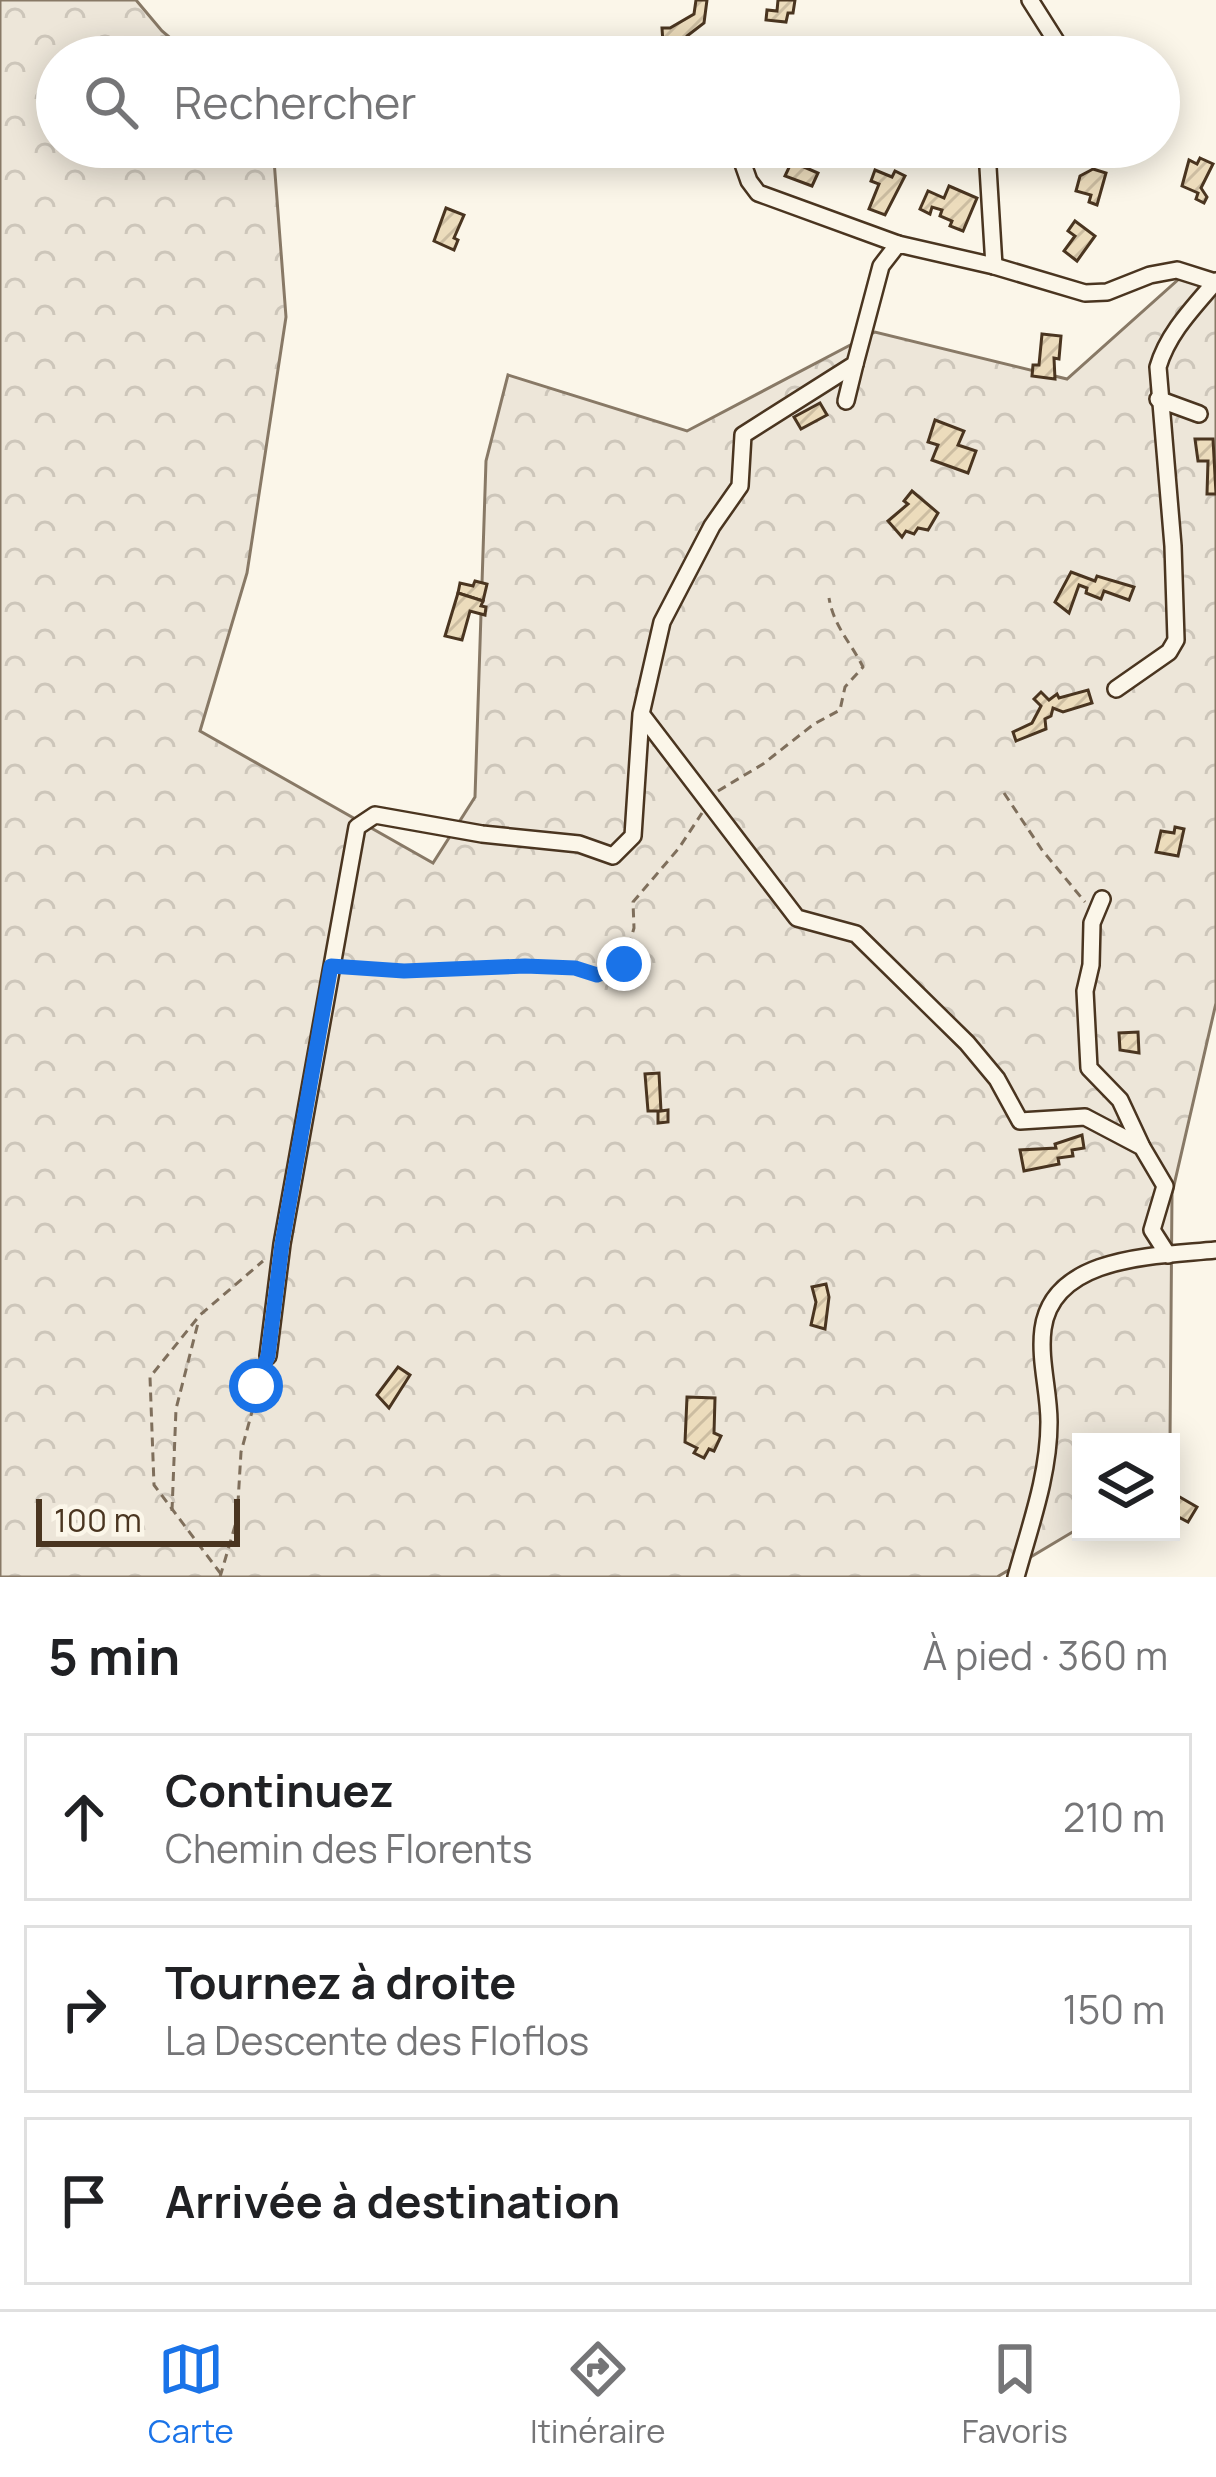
<!DOCTYPE html>
<html lang="fr">
<meta charset="utf-8">
<style>
:root{--surface:#fff;--page:#f2f2f2;--text:#202124;--muted:#757577;--line:#e0e0e0;--accent:#1a73e8}
body{margin:0;font-family:Manrope,sans-serif;background:var(--page);color:var(--text)}
.controls{position:absolute;right:36px;bottom:36px;display:grid;overflow:hidden;border-radius:0px;box-shadow:0 6px 30px #0003}
.controls button{width:108px;height:108px;display:grid;place-items:center;padding:0;border:0;border-bottom:3px solid var(--line);background:var(--surface);color:var(--text);font:60px sans-serif}
.scale{position:absolute;left:36px;bottom:30px;width:204px;box-sizing:border-box;padding-left:12px;border:6px solid #4a3520;border-top:0;font-size:33px;line-height:42px;white-space:nowrap;color:#4a3520;-webkit-text-stroke:9px #fbf6e9;paint-order:stroke}
.stop{position:absolute;width:36px;height:36px;margin:-27px;border:9px solid #1a73e8;border-radius:50%;background:#fff}
.stop.end{background:#1a73e8;border-color:#fff;box-shadow:0 3px 12px #0008}
.list{margin:0;padding:0;list-style:none}
h2{display:flex;justify-content:space-between;align-items:center;height:156px;margin:0;padding:0 48px;font-size:51px}
h2 small{font-size:39px;font-weight:400;color:var(--muted)}
.list li{display:grid;grid-template-columns:78px 1fr auto;gap:36px;align-items:center;box-sizing:border-box;height:168px;margin:0 24px 24px;padding:0 24px;border:3px solid var(--line);border-radius:0px}
.list b{display:block;font-size:45px;white-space:nowrap}
.list p{margin:0;font-size:39px;white-space:nowrap;color:var(--muted)}
.list em{font-size:39px;font-style:normal;color:var(--muted)}
.icon{flex:none;width:66px;height:66px;fill:none;stroke:currentColor;stroke-width:2;stroke-linecap:round;stroke-linejoin:round}
.map{position:relative;flex:none;width:1216px;height:1577px;overflow:hidden}
.search{position:absolute;background:var(--surface);box-shadow:0 6px 30px #0003;left:36px;right:36px;top:36px;height:132px;display:flex;align-items:center;gap:30px;box-sizing:border-box;padding:0 42px;border-radius:66px;color:var(--muted);font-size:45px}
.sheet{height:732px;background:var(--surface)}
nav{display:flex;justify-content:space-around;align-items:center;box-sizing:border-box;height:168px;border-top:3px solid var(--line);background:var(--surface);font-size:33px;color:var(--muted)}
nav a{display:grid;justify-items:center;gap:6px}
nav .on{color:var(--accent)}
.map>svg:first-child{display:block}
</style>
<div class="map">
<svg width="1216" height="1577" viewBox="0 0 1216 1577">
<defs>
<pattern id="forest-crowns" width="20" height="18" patternUnits="userSpaceOnUse" patternTransform="scale(3)"><rect width="20" height="18" fill="#ede6d9"/><path d="M2 6a3 3 0 1 1 6 0M12 15a3 3 0 1 1 6 0" fill="none" stroke="#cdc6ba"/></pattern>
<pattern id="building-hatch" width="6" height="6" patternUnits="userSpaceOnUse" patternTransform="scale(3)"><rect width="6" height="6" fill="#ecdcbc"/><path d="M-1 1l2-2M0 6l6-6M5 7l2-2" fill="none" stroke="#ccbda1"/></pattern>
</defs>
<rect width="100%" height="100%" fill="#fbf6e9"/>
<path fill="url(#forest-crowns)" stroke="#887966" stroke-width="3" d="M0 0H136L162 31 193 57H57V147H273L286 317 247 573 200 731 433 863 475 797 486 461 508 375 687 431 875 332 1067 379 1189 270 1216 282V1003L1172 1194 1170 1442H1081V1527L997 1577H0Z"/>
<g fill="url(#building-hatch)" stroke="#4a3520" stroke-width="3">
<path d="M696 0H707L704 23 687 36V54H677L673 43H663L662 28H670L694 14Z"/>
<path d="M778 0H795L793 13H788L786 22 766 20 767 10 777 11Z"/>
<path d="M802 147H812L817 152 811 165 805 162 804 167 818 173 812 186 785 176 792 161 798 164Z"/>
<path d="M1200 158 1213 164 1201 188 1207 197 1204 203 1196 199 1198 193 1182 186 1189 160 1197 164Z"/>
<path d="M1093 169 1106 173 1097 205 1089 202 1091 195 1076 191 1080 176Z"/>
<path d="M875 170 892 177 895 171 905 176 885 215 869 209 879 184 871 181Z"/>
<path d="M949 186 977 198 963 231 950 226 952 221 940 216 942 210 932 207 930 214 920 209 928 191 944 198Z"/>
<path d="M446 208 464 215 454 238 458 240 454 250 434 241Z"/>
<path d="M1075 221 1095 236 1077 261 1064 251 1075 236 1068 231Z"/>
<path d="M1042 334 1061 336 1059 359 1054 358 1055 379 1032 376 1033 365H1039Z"/>
<path d="M820 403 827 415 801 429 794 417Z"/>
<path d="M935 420 964 431 958 445 976 451 968 473 932 460 938 445 928 442Z"/>
<path d="M1195 439H1213L1216 494H1207L1208 461H1198Z"/>
<path d="M912 491 938 513 928 530 918 528 914 534 906 531 902 537 888 521 908 504 904 501Z"/>
<path d="M1071 572 1095 581 1097 576 1134 587 1129 600 1104 591 1101 599 1086 593 1087 588 1079 585 1069 613 1055 602Z"/>
<path d="M475 581 487 584 483 601 458 593 460 583 473 586Z"/>
<path d="M458 593 483 601 481 606 486 607 485 615 470 611 462 640 445 636Z"/>
<path d="M1088 690 1092 703 1063 712 1053 708 1051 716 1045 719 1046 729 1016 741 1013 732 1032 723 1041 706 1034 699 1041 692 1049 700 1057 694 1059 698Z"/>
<path d="M1175 827 1184 829 1178 856 1156 852 1161 831 1174 833Z"/>
<path d="M1138 1032 1139 1053 1120 1050 1119 1033Z"/>
<path d="M659 1073 661 1111 668 1110V1122L658 1123V1111H648L645 1074Z"/>
<path d="M1082 1135 1084 1148 1072 1150 1073 1156 1058 1158 1059 1164 1024 1171 1020 1150 1056 1148 1055 1144Z"/>
<path d="M826 1284 829 1297 825 1329 811 1325 816 1302 812 1287Z"/>
<path d="M398 1367 410 1375 389 1408 377 1395Z"/>
<path d="M687 1397 715 1398 714 1433 721 1436 714 1451 709 1449 704 1458 694 1453 697 1448 685 1442Z"/>
<path d="M1178 1496 1197 1507 1188 1522 1171 1513Z"/>
</g>
<g fill="none" stroke-linecap="round" stroke-linejoin="round">
<g stroke="#4a3520" stroke-width="20">
<g id="minor">
<path d="M1030 0 1056 41 1062 57"/>
<path d="M702 48 705 57"/>
<path d="M737 147 749 181 758 193 898 244"/>
<path d="M945 147 987 151"/>
<path d="M994 266 987 151 998 147"/>
<path d="M1158 399 1199 414"/>
<path d="M846 401 855 364"/>
<path d="M1116 689 1169 652 1176 640 1173 546 1158 367C1168 333 1193 308 1216 281"/>
<path d="M642 715 797 918 856 934 967 1043 997 1079 1020 1121 1085 1117 1142 1147 1165 1186 1152 1230 1168 1255"/>
<path d="M1102 899 1092 923 1091 965 1085 991 1089 1068 1120 1100 1141 1145"/>
<path d="M268 1356 282 1244 357 827 375 815 482 834 579 844 613 856 633 836 641 714 662 622 712 526 740 486 743 435 855 364 881 266 898 244 994 266 1085 293 1107 292 1150 275 1177 270 1215 282"/>
<path d="M1016 1577C1030 1526 1049 1475 1049 1422 1049 1391 1039 1360 1043 1329 1053 1254 1160 1256 1216 1250"/>
</g>
</g>
<g stroke="#7f6f5c" stroke-width="3" stroke-dasharray="9 6" stroke-linecap="butt">
<path d="M718 791 763 764 814 724 840 710 845 687 863 667C850 641 834 627 829 598"/>
<path d="M1004 793 1042 850 1085 902"/>
<path d="M345 967 404 971 525 966 576 968 597 975 624 963 634 928 633 902 679 848 702 813"/>
<path d="M172 1511 176 1409 199 1319"/>
<path d="M221 1574 154 1485 150 1377 200 1315 263 1261"/>
<path d="M220 1577 237 1519 241 1452 264 1368"/>
</g>
<use href="#minor" stroke="#fbf6e9" stroke-width="15"/>
</g>
<g fill="none" stroke-linecap="round" stroke-linejoin="round">
<path stroke="#1a73e8" stroke-width="15" d="M256 1386 268 1356 282 1244 331 966 404 971 525 966 575 968 597 975 624 964"/>
</g>
</svg>
<div class="controls">
<button><svg class="icon" aria-label="layers" viewBox="0 0 24 24"><path d="M12 4l9 5-9 5-9-5zM3 14l9 5 9-5"/></svg></button>
</div>
<div class="scale">100 m</div>
<div class="stop" style="left:256px;top:1386px"></div>
<div class="stop end" style="left:624px;top:964px"></div>
<div class="search"><svg class="icon" aria-label="search" viewBox="0 0 24 24"><circle cx="10" cy="10" r="6"/><path d="M15 15l6 6"/></svg>Rechercher</div>
</div>
<section class="sheet">
<h2>5 min<small>À pied · 360 m</small></h2>
<ul class="list">
<li><svg class="icon" aria-label="ahead" viewBox="0 0 24 24"><path d="M12 20V5M6 11l6-6 6 6"/></svg><div><b>Continuez</b><p>Chemin des Florents</p></div><em>210 m</em></li>
<li><svg class="icon" aria-label="right" viewBox="0 0 24 24"><path d="M7 20v-9h11M14 6l5 5-5 5"/></svg><div><b>Tournez à droite</b><p>La Descente des Floflos</p></div><em>150 m</em></li>
<li><svg class="icon" aria-label="arrive" viewBox="0 0 24 24"><path d="M6 21V4h12l-3 4 3 4H6"/></svg><div><b>Arrivée à destination</b></div></li>
</ul>
</section>
<nav>
<a class="on"><svg class="icon" aria-label="map" viewBox="0 0 24 24"><path d="M3 6l6-2 6 2 6-2v14l-6 2-6-2-6 2zM9 4v14M15 6v14"/></svg>Carte</a>
<a><svg class="icon" aria-label="directions" viewBox="0 0 24 24"><path d="M12 3l9 9-9 9-9-9zM9 14v-3h6M13 9l2 2-2 2"/></svg>Itinéraire</a>
<a><svg class="icon" aria-label="saved" viewBox="0 0 24 24"><path d="M7 4h10v16l-5-4-5 4z"/></svg>Favoris</a>
</nav>
